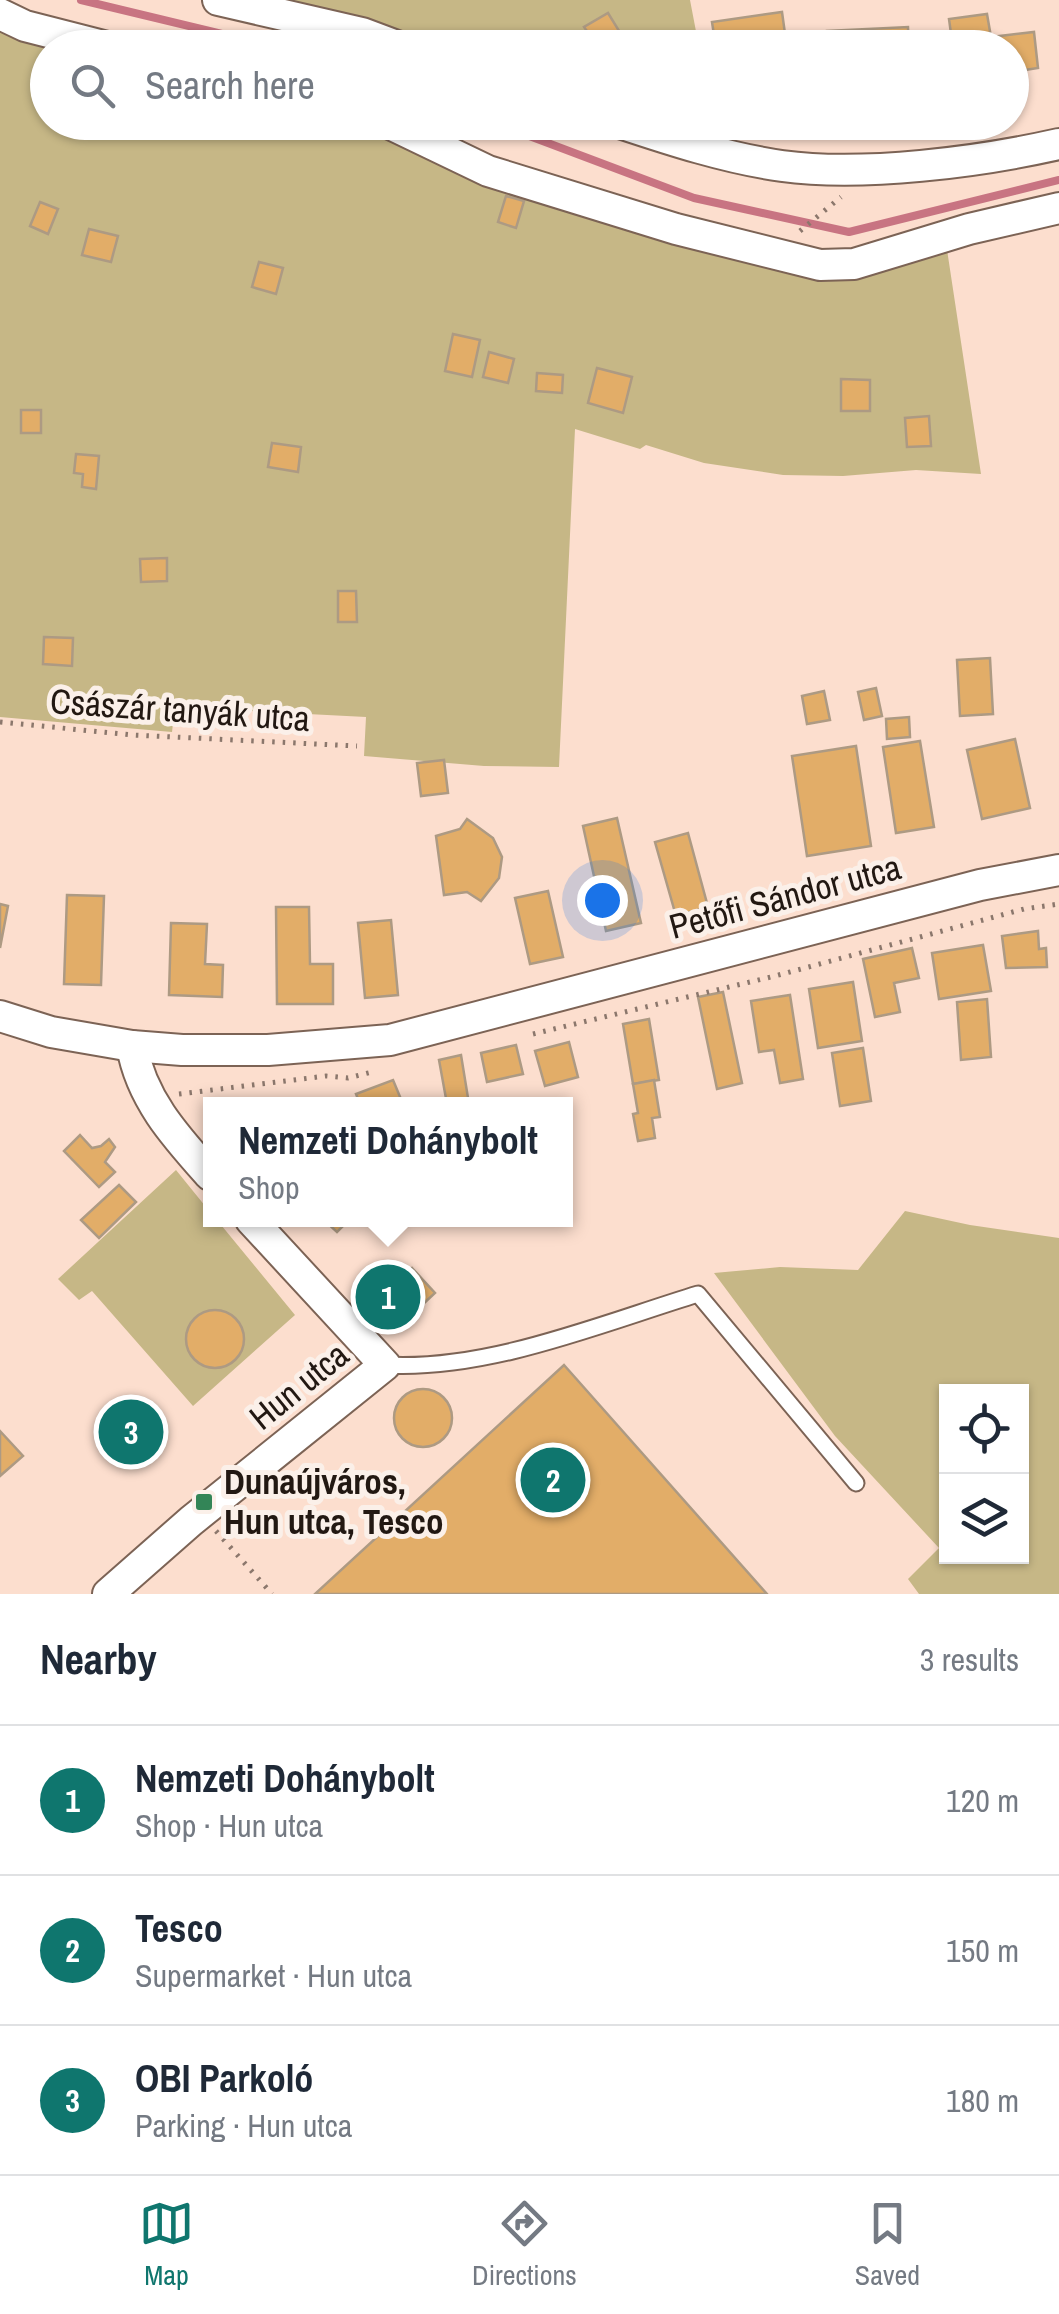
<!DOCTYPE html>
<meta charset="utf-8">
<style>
:root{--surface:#fff;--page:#f2f2f3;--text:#1f2937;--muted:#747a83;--line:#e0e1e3;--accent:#0f766e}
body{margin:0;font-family:"Archivo Narrow",sans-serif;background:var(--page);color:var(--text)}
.controls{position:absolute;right:30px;bottom:30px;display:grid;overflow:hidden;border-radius:0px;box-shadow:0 2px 8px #0004}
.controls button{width:90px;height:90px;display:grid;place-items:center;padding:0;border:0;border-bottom:2px solid var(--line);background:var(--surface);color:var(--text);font:50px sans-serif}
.you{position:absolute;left:602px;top:900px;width:35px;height:35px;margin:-25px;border:8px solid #fff;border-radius:50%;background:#1a73e8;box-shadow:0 0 0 15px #1a73e833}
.badge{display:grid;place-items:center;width:65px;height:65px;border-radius:50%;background:var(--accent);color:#fff;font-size:32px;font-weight:700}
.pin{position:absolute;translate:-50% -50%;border:5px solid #fff;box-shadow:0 2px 10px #0006}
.popup{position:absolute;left:203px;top:1097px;width:370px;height:130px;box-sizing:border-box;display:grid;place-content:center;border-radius:0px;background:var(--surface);filter:drop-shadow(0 2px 8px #0005);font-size:32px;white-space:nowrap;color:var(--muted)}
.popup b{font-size:38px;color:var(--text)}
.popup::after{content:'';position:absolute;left:50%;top:100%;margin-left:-20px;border:20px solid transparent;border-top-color:var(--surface)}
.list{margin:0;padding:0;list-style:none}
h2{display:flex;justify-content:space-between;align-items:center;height:130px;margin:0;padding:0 40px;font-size:42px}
h2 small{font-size:32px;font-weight:400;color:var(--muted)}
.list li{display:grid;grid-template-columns:65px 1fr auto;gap:30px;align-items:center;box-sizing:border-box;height:150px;padding:0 40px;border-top:2px solid var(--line)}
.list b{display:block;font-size:38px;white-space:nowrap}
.list p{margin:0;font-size:32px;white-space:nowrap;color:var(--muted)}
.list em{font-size:32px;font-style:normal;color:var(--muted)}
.icon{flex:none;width:55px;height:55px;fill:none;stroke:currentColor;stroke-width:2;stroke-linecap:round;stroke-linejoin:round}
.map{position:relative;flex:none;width:1059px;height:1594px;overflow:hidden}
.search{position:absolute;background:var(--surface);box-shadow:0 2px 8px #0004;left:30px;right:30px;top:30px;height:110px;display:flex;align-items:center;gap:25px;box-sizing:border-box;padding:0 35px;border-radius:55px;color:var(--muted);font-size:38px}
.sheet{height:580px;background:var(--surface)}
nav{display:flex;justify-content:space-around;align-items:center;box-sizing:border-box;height:140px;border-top:2px solid var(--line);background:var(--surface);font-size:28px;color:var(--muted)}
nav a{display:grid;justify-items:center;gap:5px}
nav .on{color:var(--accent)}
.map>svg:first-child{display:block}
</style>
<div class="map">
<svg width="1059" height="1594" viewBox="0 0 1059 1594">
<rect width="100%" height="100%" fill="#fcdece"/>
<g fill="#c6b786" fill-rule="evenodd">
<path d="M266 0H690L699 47H432L362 22Z"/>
<path d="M0 21 83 47 48 48V122L366 123 486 181 835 279 946 243 981 474 916 470 843 476 783 475 704 463 646 445 640 449 575 429 559 767 484 766 364 756 366 717 175 707 172 732 0 717Z"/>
<path d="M176 1170 210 1212V1220H217L295 1315 193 1406 92 1291 79 1300 58 1279Z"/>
<path d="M905 1211 970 1225 1059 1238V1594H919L908 1579 939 1548 835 1436 714 1273 780 1267 858 1270ZM946 1392H1022V1556H946Z"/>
</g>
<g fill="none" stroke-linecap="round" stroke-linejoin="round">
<g stroke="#c87482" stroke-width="8">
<path d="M81 0 280 48"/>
<path d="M492 122 694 198 849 232 1059 180"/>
</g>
</g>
<g fill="#e2ad68" stroke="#ad9a83" stroke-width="2.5">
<path d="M782 12 787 48H716L712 22Z"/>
<path d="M608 13 621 34 599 48 584 27Z"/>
<path d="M987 14 991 37 1034 32 1038 68 1012 72V48H953L949 19Z"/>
<path d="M908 27 909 48H828L827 31Z"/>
<path d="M506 196 524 201 516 228 498 222Z"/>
<path d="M40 202 58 209 48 234 30 226Z"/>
<path d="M89 229 118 236 111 262 82 255Z"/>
<path d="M259 262 283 268 276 294 252 287Z"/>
<path d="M453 334 480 340 472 377 445 371Z"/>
<path d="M489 352 514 359 508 383 483 377Z"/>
<path d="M597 368 632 377 623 413 588 403Z"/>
<path d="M537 373 563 375 562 393 536 391Z"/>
<path d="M841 379 870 380V411H841Z"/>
<rect x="21" y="410" width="20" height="23"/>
<path d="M929 416 931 446 907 447 905 418Z"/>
<path d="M272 443 301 447 298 472 268 467Z"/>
<path d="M76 454 99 456 96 489 82 487 83 474 74 473Z"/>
<path d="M167 558V581L141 582 140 559Z"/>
<path d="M338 591H356L357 622H338Z"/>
<path d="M44 637 73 638 72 666 43 664Z"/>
<path d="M990 658 993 714 960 716 957 660Z"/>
<path d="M876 688 882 716 864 720 858 692Z"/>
<path d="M824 691 830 720 807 724 802 696Z"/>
<path d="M909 717 910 737 887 739 886 719Z"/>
<path d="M1015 739 1030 808 982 819 967 750Z"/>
<path d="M920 741 934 827 896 833 883 747Z"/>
<path d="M856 746 871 846 807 856 792 756Z"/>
<path d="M444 760 448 793 421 796 417 763Z"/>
<path d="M617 818 641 923 606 931 583 826Z"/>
<path d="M467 819 493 838 502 857 499 878 481 901 467 892 444 895 436 836 460 829Z"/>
<path d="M688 833 708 907 676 916 655 842Z"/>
<path d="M548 891 563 957 530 964 515 898Z"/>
<path d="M67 895 104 896 101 985 64 984Z"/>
<path d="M0 904 8 906 0 948Z"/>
<path d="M276 907H309L310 964H333V1004H277Z"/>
<path d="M391 920 398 995 365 998 358 923Z"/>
<path d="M171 923 207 924 205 964 223 965 222 997 169 995Z"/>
<path d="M1038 931 1039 949 1046 948 1047 967 1006 968 1002 936Z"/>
<path d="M983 945 991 991 939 999 932 953Z"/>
<path d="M912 948 919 978 894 983 900 1012 875 1017 863 959Z"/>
<path d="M853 982 862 1041 818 1048 809 989Z"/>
<path d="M723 992 742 1083 717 1089 698 997Z"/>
<path d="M790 995 803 1079 780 1083 774 1050 759 1052 751 1001Z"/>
<path d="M987 999 991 1057 961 1060 957 1002Z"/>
<path d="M649 1019 659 1080 633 1084 623 1024Z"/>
<path d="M569 1042 578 1077 545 1086 535 1051Z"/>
<path d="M516 1045 523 1074 487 1082 481 1053Z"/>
<path d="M863 1048 871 1101 840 1106 832 1053Z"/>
<path d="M461 1055 469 1104H447L439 1060Z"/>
<path d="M393 1080 403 1104H360L356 1094Z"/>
<path d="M654 1080 660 1117 652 1118 655 1138 638 1141 633 1114 638 1113 633 1084Z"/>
<path d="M80 1135 92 1148 101 1146 109 1139 115 1147 105 1162 115 1172 99 1187 64 1151Z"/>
<path d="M119 1185 136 1202 99 1238 81 1220Z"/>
<path d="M324 1220H349L337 1232Z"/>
<path d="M412 1268 435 1293 406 1320 382 1295Z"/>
<circle cx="215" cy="1339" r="29"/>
<path d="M564 1365 767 1594H315Z"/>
<circle cx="423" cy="1418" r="29"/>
<path d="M0 1431 23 1456 0 1476Z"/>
</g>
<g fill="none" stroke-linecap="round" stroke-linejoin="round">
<g stroke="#7c6355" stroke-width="19">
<path id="service" d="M385 1365C488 1371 600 1324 698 1294L856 1483"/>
</g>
<g stroke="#7c6355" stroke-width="34">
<g id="minor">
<path d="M218 0 362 33 402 48"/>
<path d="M0 14 25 26 111 48"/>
<path d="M386 122 488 171 676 229 820 265 854 264 969 229 1059 208"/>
<path d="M617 122C671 140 726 158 782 166 863 177 979 162 1059 144"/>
<path d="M0 1016 51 1032 132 1046 182 1050H268L390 1040 980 885 1059 870"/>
<path d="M132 1046C141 1099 176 1137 210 1175"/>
<path d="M108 1594 191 1521 385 1365 251 1220"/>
</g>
</g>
<g stroke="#8b776c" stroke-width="5" stroke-dasharray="2.5 8" stroke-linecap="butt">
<path d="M800 231 841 197"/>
<path d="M0 722 133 735 357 746"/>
<path d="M533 1034 775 976 1024 909 1059 904"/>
<path d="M179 1094 326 1076 348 1078 376 1071"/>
<path d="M216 1531 272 1594"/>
</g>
<use href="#service" stroke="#fff" stroke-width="15"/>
<use href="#minor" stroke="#fff" stroke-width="30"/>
</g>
<rect fill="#338557" stroke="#fbf0e9" stroke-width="4" x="194" y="1492" width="20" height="20" rx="5"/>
<g text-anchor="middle" stroke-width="10" stroke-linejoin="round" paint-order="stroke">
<g font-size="35" fill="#221812" stroke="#fbf0e9">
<text transform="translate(180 710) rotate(4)" y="12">Császár tanyák utca</text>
<text transform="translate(785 897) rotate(-15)" y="12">Petőfi Sándor utca</text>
<text transform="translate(299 1386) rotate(-39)" y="12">Hun utca</text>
</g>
<g font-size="35" font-weight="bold" fill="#221812" stroke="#fbf0e9" text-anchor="start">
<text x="224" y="1494">Dunaújváros,<tspan x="224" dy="40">Hun utca, Tesco</tspan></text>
</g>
</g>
</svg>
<div class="controls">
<button><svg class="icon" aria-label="locate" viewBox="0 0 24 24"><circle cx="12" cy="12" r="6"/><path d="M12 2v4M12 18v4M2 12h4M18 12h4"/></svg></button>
<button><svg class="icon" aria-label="layers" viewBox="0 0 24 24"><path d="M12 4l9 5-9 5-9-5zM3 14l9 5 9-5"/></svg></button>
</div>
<div class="you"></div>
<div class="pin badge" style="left:388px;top:1297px">1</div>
<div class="popup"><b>Nemzeti Dohánybolt</b>Shop</div>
<div class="pin badge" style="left:553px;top:1480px">2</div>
<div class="pin badge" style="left:131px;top:1432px">3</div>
<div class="search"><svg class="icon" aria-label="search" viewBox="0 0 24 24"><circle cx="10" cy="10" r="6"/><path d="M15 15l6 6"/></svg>Search here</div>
</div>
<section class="sheet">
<h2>Nearby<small>3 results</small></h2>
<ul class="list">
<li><span class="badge">1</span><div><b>Nemzeti Dohánybolt</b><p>Shop · Hun utca</p></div><em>120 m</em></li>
<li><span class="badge">2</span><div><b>Tesco</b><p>Supermarket · Hun utca</p></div><em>150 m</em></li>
<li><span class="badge">3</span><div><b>OBI Parkoló</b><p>Parking · Hun utca</p></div><em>180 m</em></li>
</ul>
</section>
<nav>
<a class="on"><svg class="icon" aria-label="map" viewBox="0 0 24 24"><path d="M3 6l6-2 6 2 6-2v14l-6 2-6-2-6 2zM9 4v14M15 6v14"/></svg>Map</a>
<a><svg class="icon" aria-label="directions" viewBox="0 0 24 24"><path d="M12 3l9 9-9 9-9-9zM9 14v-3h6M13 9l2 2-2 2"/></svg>Directions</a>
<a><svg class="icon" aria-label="saved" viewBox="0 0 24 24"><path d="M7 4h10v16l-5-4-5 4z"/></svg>Saved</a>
</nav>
